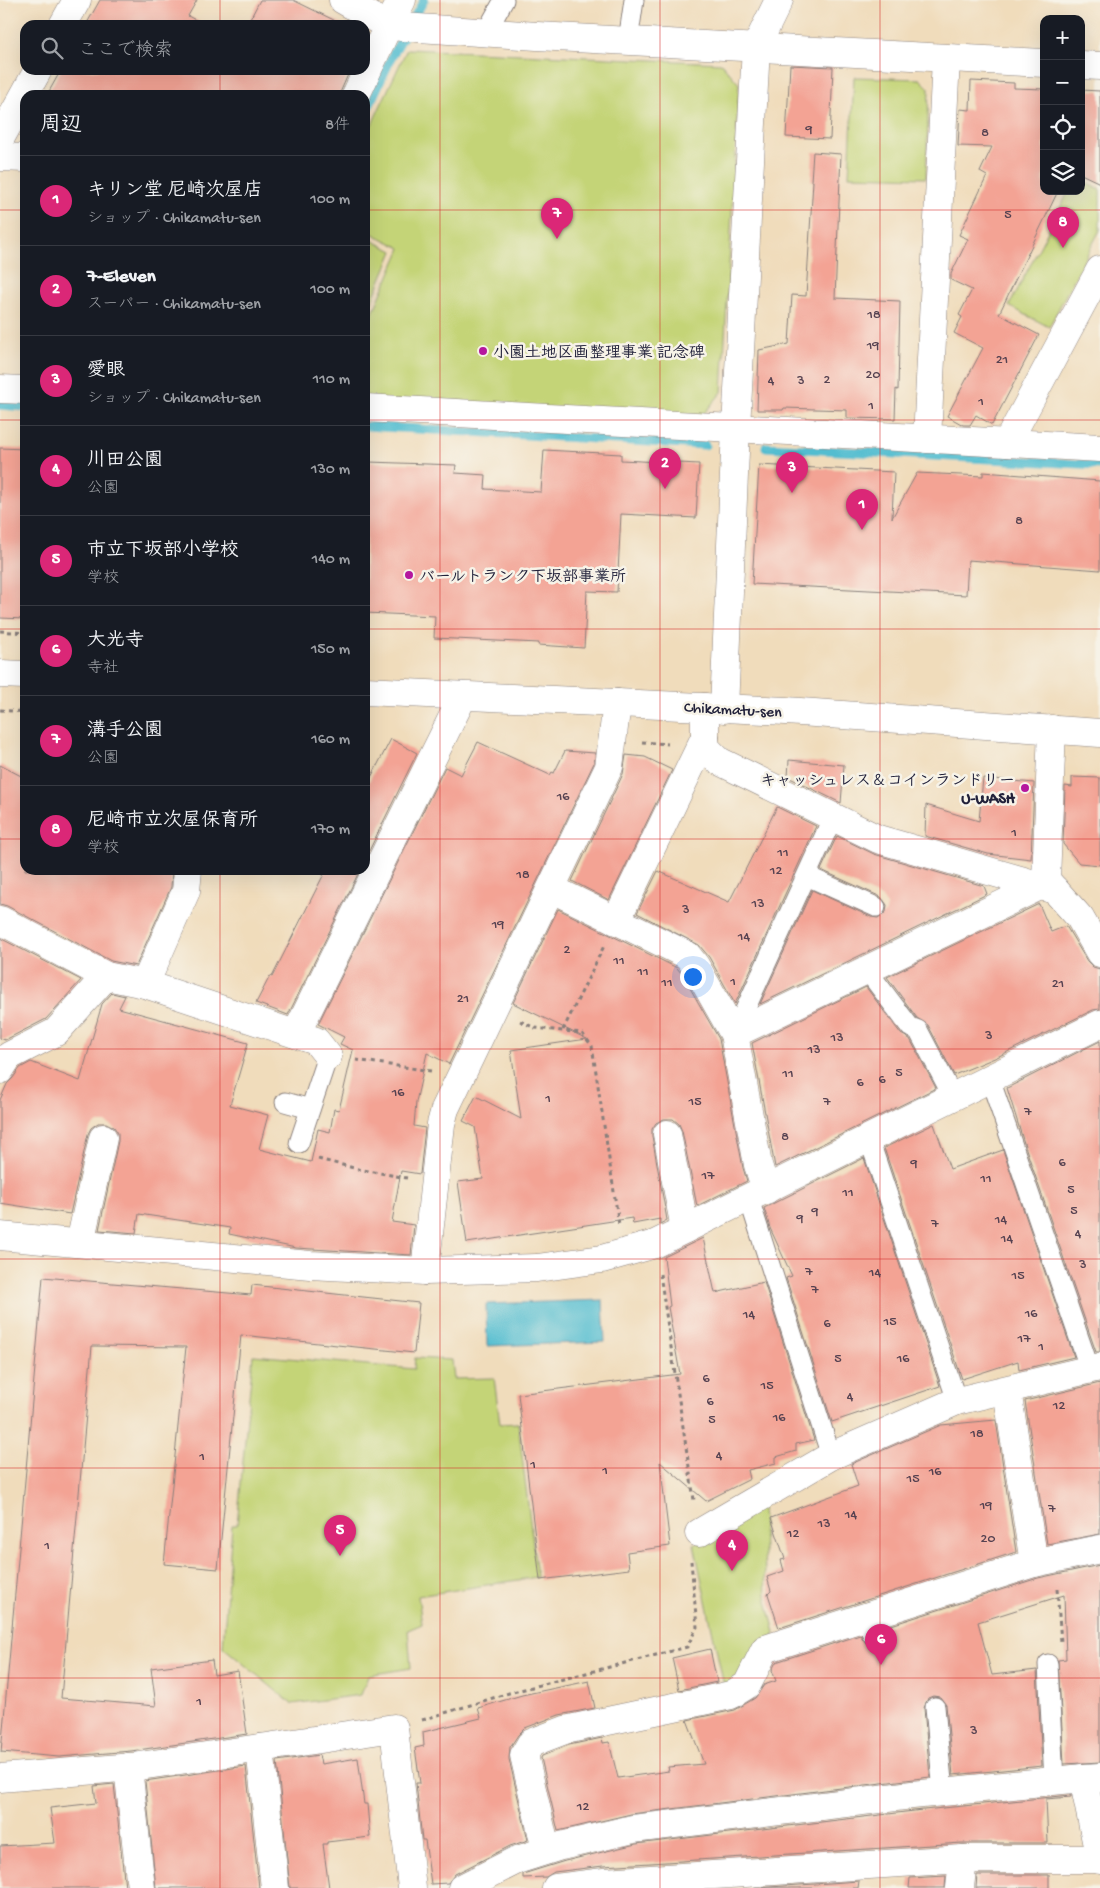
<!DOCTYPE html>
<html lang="ja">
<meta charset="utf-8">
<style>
:root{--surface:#171b24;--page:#242831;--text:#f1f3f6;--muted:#9ea1a6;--line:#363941;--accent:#db2777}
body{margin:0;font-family:"Gochi Hand","Klee One",sans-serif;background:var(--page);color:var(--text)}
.controls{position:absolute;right:15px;top:15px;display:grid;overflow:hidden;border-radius:10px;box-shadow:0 5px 20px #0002}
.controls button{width:45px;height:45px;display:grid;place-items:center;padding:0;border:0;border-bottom:1px solid var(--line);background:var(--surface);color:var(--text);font:25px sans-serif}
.you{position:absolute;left:692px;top:976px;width:18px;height:18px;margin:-12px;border:4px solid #fff;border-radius:50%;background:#1a73e8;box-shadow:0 0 0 8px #1a73e833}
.badge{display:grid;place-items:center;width:32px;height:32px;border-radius:50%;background:var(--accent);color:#fff;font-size:16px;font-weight:700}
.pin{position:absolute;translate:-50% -41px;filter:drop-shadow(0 1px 2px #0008)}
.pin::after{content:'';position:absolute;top:26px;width:18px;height:15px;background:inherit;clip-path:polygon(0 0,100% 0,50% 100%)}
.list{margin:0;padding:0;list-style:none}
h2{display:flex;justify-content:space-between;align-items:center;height:65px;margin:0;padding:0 20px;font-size:21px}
h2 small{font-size:16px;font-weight:400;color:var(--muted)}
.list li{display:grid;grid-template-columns:32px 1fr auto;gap:15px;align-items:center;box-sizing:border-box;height:90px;padding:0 20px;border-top:1px solid var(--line)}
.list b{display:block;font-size:19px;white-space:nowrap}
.list p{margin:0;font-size:16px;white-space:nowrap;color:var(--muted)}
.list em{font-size:16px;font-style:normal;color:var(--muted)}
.icon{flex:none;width:28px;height:28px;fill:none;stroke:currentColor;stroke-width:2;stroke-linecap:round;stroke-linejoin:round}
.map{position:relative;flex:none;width:1100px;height:1888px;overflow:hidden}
.search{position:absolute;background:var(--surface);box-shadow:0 5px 20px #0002;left:20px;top:20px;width:350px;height:55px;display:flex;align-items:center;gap:12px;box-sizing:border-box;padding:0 18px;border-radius:15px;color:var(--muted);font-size:19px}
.panel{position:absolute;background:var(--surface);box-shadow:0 5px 20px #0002;left:20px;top:90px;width:350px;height:785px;border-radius:15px}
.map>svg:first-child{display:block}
</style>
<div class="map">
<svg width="1100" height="1888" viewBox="0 0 1100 1888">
<rect width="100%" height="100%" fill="#f7f3e8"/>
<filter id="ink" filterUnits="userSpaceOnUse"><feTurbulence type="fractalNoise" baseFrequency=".02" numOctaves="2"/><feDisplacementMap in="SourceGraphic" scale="10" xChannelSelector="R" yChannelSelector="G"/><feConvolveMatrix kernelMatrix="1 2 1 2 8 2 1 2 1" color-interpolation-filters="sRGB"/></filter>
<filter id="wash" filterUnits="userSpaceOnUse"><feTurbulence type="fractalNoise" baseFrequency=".0096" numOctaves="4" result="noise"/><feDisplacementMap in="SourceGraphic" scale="20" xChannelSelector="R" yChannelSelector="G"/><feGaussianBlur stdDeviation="1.12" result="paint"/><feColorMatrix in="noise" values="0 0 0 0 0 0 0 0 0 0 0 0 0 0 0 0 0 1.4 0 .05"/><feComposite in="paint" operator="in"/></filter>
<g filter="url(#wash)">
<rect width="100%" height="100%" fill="#f0dcbb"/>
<g fill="#c4d477" stroke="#737b59">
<path d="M407 49 721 63 739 84 722 392 701 417 365 399V331L401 248 365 230V139Z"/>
<path d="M854 77 920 79 929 88 926 178 849 176Z"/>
<path d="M1081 180 1100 190V230L1049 327 1009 306 1069 191H1081Z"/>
<path d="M365 237 393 251 365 317Z"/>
<path d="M253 1355 414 1369 415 1358 452 1360 454 1379 494 1378 500 1424 518 1423 537 1577 418 1596 422 1624 408 1630 411 1668 368 1675 361 1695 292 1704 223 1647 232 1525H237Z"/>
<path d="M762 1504 766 1597 775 1633 740 1682 724 1686 694 1544Z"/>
</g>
<path fill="#53bdd0" stroke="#3a7086" d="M603 1300 605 1342 487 1346 486 1304Z"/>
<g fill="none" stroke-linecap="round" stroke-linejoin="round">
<g stroke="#53bdd0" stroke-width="9">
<path d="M365 114 393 54 424 0"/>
<path d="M0 405 25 407"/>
<path d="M365 426 705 445"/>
<path d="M766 447 1100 465"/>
</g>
</g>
<g id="blocks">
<g fill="#f3a394">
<path d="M100 0H197L188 16 205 25H86Z"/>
<path d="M260 0H293L344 25H247Z"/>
<path d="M790 65 833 67 830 139 786 137Z"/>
<path d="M61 70H350L339 95H47Z"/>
<path d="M971 81 1014 83V88L1044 89V191H1058L999 314 1039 335 992 425 976 415 970 425H963L947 416 983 348 954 333 962 317 959 315 972 290 951 280V274L968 239 959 235 987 176 980 172 992 147 958 146 960 109 970 110Z"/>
<path d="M1081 90 1100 91V183L1081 174Z"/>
<path d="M813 152 841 154 835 298 900 301 898 390 896 389 895 419 847 418V410L784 408 783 410H757L759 350 789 344 792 295 806 296 813 181H811Z"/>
<path d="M0 448 25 449V619L0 618Z"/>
<path d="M544 450 621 454V460L699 464 696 518 621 514 617 592 587 591 584 648 538 645 539 643 434 638 435 616 365 613V557L369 462 456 465 455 473 486 475 485 489 541 492Z"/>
<path d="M759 465 894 472 892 518 917 473 983 476V472L1100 481V570L968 560 966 595 752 584Z"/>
<path d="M391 739 417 753 365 859V789Z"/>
<path d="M478 742 550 775 552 772 554 773 565 751 595 753 594 763 449 1064 427 1053 416 1102 414 1126 425 1128 420 1174 401 1171 392 1222 414 1225 411 1255 296 1248 229 1234 230 1228 139 1214 136 1233 99 1230 118 1141V1133L114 1127 106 1123H98L91 1128 88 1134 70 1214 0 1203V1100L7 1084 13 1078 20 1068 31 1062 80 1081 102 1004 112 993 125 996 119 1008 248 1043 230 1105 268 1115 259 1149 311 1162 318 1129 330 1132 334 1109 339 1110 353 1050 340 1044 344 1037 318 1024 445 767 461 775Z"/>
<path d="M626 755 645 757 672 770 609 900 572 881 623 774Z"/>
<path d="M789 760 844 765 841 803 788 777Z"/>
<path d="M0 765 25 778V870H172L171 887 136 966 111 961 7 906 0 904Z"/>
<path d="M1072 777 1100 778V865L1079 863 1063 844 1065 786 1072 787Z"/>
<path d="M983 778 1034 783 1031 859 988 854 925 836 926 805 979 821Z"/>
<path d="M777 807 816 826 735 1004 709 957 699 945 637 913 658 871 729 902Z"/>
<path d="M837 836 874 854 984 886 987 894 760 1004 812 890 871 917 878 918 886 912 887 905 881 897 821 870Z"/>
<path d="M326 870H360L288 1015 256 1003 270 976 272 977Z"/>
<path d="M1039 904 1051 932 1066 926 1087 961 1093 967 1100 969V1009L1093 1010 997 1057 954 1075 928 1025 917 1018 887 977Z"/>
<path d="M558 909 677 968 682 974 719 1039 743 1168 747 1181 697 1206 682 1131 679 1124 673 1119H664L656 1123 652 1129V1136L667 1220 660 1224V1219L633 1224 632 1218 467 1243 458 1182 483 1179 475 1127 463 1121 476 1096 521 1119 511 1050 587 1039 513 1003Z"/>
<path d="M0 938 81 980 46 1019 5 1040 0 1038Z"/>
<path d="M866 987 901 1034 910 1039 936 1088 775 1167 752 1043Z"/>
<path d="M1100 1041V1352H1096L1024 1143 1007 1088Z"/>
<path d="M934 1124 950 1169 1003 1150 1074 1357 1019 1370 1018 1361 962 1379 884 1148Z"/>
<path d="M864 1158 940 1386 832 1422 786 1278 792 1276 770 1228 764 1208Z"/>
<path d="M703 1238 715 1293 764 1282 814 1440 796 1444V1451L776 1457V1463L748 1470 750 1479 706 1501 660 1462 670 1546 627 1552 629 1569 540 1580 518 1394 680 1374 668 1307 670 1306 664 1257Z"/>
<path d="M43 1277 251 1295 252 1285 419 1303 414 1353 241 1335 218 1569 164 1564 186 1347 92 1346 61 1698 156 1706 151 1668 212 1660 214 1675 238 1671 247 1734 131 1751 59 1757 1 1752Z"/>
<path d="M1100 1383V1534L1047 1544 1025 1401Z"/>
<path d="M996 1420 1016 1552 779 1628 768 1594 771 1591 767 1577 784 1571 781 1560 785 1559 771 1518 858 1486 851 1464 941 1425Z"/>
<path d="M1100 1565V1762L1064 1764 1058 1660 1066 1659 1064 1595 978 1622 992 1675 1037 1670 1042 1766 953 1775 946 1705 940 1697 933 1696 928 1698 924 1708 930 1777 631 1814 558 1831 541 1758 542 1756 569 1745 602 1738 603 1743 609 1742 618 1778 669 1771 668 1767 704 1764 687 1720 735 1710 755 1698 764 1685 776 1681 772 1670 776 1662 860 1635 866 1643 876 1645 881 1641 883 1636 882 1628 1038 1578Z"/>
<path d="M710 1649 717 1682 679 1690 672 1658Z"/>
<path d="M589 1681 595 1708 559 1715 525 1728 518 1735 510 1747 509 1759 528 1840 510 1846 455 1874 448 1883 431 1884 425 1840H422L416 1783H420L415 1748 424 1746 423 1732 481 1718 478 1708 522 1695Z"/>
<path d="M319 1755 321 1764 358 1758 364 1804H367L370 1837 327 1842V1844H323L329 1888H290L277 1761Z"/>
<path d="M246 1766 259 1888H156L145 1781Z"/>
<path d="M114 1784 125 1888H0V1846L55 1843 50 1808 96 1803 94 1786Z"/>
<path d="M1071 1795V1797L1046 1799 1048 1843H962L603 1866 554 1872 546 1877 523 1878V1874L565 1861 636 1844 914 1811Z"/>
<path d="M977 1875H1049V1888H976Z"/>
<path d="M946 1876 945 1888H909L910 1878Z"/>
<path d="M859 1881 858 1888H755Z"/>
</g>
</g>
</g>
<g filter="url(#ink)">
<use href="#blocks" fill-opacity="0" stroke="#897f7b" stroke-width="1"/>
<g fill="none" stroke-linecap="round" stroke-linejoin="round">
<g stroke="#897f7b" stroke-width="21">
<g id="service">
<path d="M486 32 504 0"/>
<path d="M628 41 634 0"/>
<path d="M807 876 876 907"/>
<path d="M867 970 910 1027 918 1030 953 1097"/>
<path d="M734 1034 833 817"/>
<path d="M990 1079 1090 1370"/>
<path d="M285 1102 310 1109"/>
<path d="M869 1139 957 1401"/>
<path d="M299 1143 328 1056"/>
<path d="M749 1199 831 1456"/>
<path d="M865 1617 872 1634"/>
<path d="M1048 1664 1054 1781"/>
<path d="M935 1707 943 1792"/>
</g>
</g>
<g stroke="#897f7b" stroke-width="29">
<g id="minor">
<path d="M343 0 388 26 537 36 1044 63"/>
<path d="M63 25 77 0"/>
<path d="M1081 65 1100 66"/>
<path d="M356 95 388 26 402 0"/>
<path d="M0 139 38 70"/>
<path d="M0 157 25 158"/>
<path d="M0 389 25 390"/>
<path d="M365 408 1100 448"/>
<path d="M927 439 946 59"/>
<path d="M1007 443 1100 270"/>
<path d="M705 707V747L719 761 878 839 1055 890"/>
<path d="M724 709 736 428 756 47 779 0"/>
<path d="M1052 729 1046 880 1080 918 1100 953"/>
<path d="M552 889 687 955 695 965 734 1034 758 1165 766 1190"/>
<path d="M0 920 106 976 145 984 316 1041 328 1056"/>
<path d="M616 921 705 737"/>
<path d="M145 984 186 891 188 870"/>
<path d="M296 1034 463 696"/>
<path d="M734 1034 1040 886"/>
<path d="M0 1070 9 1056 56 1032 106 976"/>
<path d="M667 1134 685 1229"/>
<path d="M0 1236 310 1265 425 1271 537 1268 602 1259 655 1244 1100 1024"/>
<path d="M80 1243 103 1138"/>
<path d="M425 1271 441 1124 445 1109 609 767 617 703"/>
<path d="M1007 1390 1034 1563"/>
<path d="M699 1533 831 1456 957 1401 1100 1367"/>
<path d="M260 1748 275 1888"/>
<path d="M128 1767 141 1888"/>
<path d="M0 1778 133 1767 394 1728 412 1888"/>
<path d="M1083 1778 1100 1860"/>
<path d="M546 1850 524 1755 531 1743 565 1730 731 1695 747 1685 765 1649 1034 1563 1100 1549"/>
<path d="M462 1888 517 1860 561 1846 633 1829 912 1795 1083 1778 1100 1777"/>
<path d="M556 1888 604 1882 963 1859H1100"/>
<path d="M960 1888 963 1859"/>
</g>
</g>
<g stroke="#897f7b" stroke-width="29">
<g id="tertiary">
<path d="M0 674 25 675"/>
<path d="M365 691 786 711 1100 733"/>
</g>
</g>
<g stroke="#897f7b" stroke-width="3" stroke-dasharray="4 4" stroke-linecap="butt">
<path d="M0 631 25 633"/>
<path d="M0 710 25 712"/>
<path d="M642 742 668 744"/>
<path d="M520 1021 535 1028 582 1033 592 1046 619 1225"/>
<path d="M563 1030 604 946"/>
<path d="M356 1060 431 1071"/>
<path d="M318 1159 358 1169 407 1178"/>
<path d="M660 1274 694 1500"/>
<path d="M1057 1589 1061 1642"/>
<path d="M422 1720 509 1693 687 1647 697 1627 691 1561"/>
</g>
<use href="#service" stroke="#fff" stroke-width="19"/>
<use href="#minor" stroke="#fff" stroke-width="28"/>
<use href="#tertiary" stroke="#fff" stroke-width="28"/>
</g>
</g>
<path fill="none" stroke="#d62828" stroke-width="1" stroke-opacity="0.55" d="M220 0V25M440 0V1888M660 0V1888M880 0V1888M220 70V95M0 210H25M365 210H1100M0 420H25M365 420H1100M0 629H25M365 629H1100M0 839H25M365 839H1100M220 870V1888M0 1049H1100M0 1259H1100M0 1468H1100M0 1678H1100"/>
<g fill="#b5179e" stroke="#f7f3e8" stroke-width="2">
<circle cx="483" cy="351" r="5"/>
<circle cx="409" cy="575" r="5"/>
<circle cx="1025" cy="788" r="5"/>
</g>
<g text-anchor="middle" stroke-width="5" stroke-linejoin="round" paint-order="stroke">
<g font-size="14" fill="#564251">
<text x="809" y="133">9</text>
<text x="985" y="136">8</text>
<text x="1008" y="218">5</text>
<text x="874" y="318">18</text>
<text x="873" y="349">19</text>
<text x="1002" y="363">21</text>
<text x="873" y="378">20</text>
<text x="827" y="383">2</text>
<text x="771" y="384">4</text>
<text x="801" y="384">3</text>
<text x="981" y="405">1</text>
<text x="871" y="409">1</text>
<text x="1019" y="524">8</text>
<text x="563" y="800">16</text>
<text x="1014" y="836">1</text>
<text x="783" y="856">11</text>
<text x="776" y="874">12</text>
<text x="523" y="878">18</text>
<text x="758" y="907">13</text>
<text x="686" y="913">3</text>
<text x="498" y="928">19</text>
<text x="744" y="940">14</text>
<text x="567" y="953">2</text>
<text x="619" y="964">11</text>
<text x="643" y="975">11</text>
<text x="733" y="985">1</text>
<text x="667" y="986">11</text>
<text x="1058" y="987">21</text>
<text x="463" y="1002">21</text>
<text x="989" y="1039">3</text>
<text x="837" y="1041">13</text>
<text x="814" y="1053">13</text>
<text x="899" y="1076">5</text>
<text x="788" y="1077">11</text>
<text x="882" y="1083">6</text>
<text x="860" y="1086">6</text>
<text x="398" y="1096">16</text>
<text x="548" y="1102">1</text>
<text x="695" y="1105">15</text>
<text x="827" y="1105">7</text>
<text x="1028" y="1115">7</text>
<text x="785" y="1140">8</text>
<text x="1062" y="1166">6</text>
<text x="914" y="1167">9</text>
<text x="708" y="1179">17</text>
<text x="986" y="1182">11</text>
<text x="1071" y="1193">5</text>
<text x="848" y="1196">11</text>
<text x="1074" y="1214">5</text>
<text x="815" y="1215">9</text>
<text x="800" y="1222">9</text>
<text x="1001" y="1223">14</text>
<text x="935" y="1227">7</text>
<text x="1078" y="1237">4</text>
<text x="1007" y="1242">14</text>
<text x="1083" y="1268">3</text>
<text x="809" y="1275">7</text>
<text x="875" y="1276">14</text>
<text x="1018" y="1279">15</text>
<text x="815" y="1293">7</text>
<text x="1031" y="1317">16</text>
<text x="749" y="1318">14</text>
<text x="890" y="1325">15</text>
<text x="827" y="1327">6</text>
<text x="1024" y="1342">17</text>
<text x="1041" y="1350">1</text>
<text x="838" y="1362">5</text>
<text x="903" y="1362">16</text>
<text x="706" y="1382">6</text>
<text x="767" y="1389">15</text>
<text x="850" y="1400">4</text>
<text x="710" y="1405">6</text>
<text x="1059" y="1409">12</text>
<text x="779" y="1421">16</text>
<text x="712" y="1423">5</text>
<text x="977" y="1437">18</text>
<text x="719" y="1459">4</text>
<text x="202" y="1460">1</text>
<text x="533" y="1468">1</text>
<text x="605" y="1474">1</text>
<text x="935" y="1475">16</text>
<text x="913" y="1482">15</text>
<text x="986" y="1509">19</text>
<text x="1052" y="1512">7</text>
<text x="851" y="1518">14</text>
<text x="824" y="1527">13</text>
<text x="793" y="1537">12</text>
<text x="988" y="1542">20</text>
<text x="47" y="1549">1</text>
<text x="199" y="1705">1</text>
<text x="974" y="1734">3</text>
<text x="583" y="1810">12</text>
</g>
<g font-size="16" font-weight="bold" fill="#22223b" stroke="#f7f3e8" text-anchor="start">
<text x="493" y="357">小園土地区画整理事業 記念碑</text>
<text x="419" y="581">バールトランク下坂部事業所</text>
<text x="1015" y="785" text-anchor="end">キャッシュレス＆コインランドリー<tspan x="1015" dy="18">U-WASH</tspan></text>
</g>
<g font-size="16" fill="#22223b" stroke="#f7f3e8">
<text transform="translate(733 708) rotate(3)" y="6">Chikamatu-sen</text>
</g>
</g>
</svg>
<div class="controls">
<button>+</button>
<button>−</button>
<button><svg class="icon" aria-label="locate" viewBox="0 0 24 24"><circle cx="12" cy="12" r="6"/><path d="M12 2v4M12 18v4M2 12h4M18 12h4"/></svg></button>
<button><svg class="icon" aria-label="layers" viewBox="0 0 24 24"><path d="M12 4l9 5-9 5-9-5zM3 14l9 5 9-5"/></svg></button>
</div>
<div class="you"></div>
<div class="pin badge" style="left:862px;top:530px">1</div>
<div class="pin badge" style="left:665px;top:489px">2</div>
<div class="pin badge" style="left:792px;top:493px">3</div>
<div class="pin badge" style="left:732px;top:1571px">4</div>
<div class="pin badge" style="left:340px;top:1556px">5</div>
<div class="pin badge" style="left:881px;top:1665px">6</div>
<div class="pin badge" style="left:557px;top:239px">7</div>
<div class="pin badge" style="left:1063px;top:248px">8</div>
<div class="search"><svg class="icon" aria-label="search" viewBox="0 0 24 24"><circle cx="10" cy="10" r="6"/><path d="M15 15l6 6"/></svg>ここで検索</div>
<section class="panel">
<h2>周辺<small>8件</small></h2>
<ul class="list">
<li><span class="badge">1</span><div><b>キリン堂 尼崎次屋店</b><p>ショップ · Chikamatu-sen</p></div><em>100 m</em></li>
<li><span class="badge">2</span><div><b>7-Eleven</b><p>スーパー · Chikamatu-sen</p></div><em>100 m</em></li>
<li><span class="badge">3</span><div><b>愛眼</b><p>ショップ · Chikamatu-sen</p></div><em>110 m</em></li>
<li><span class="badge">4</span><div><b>川田公園</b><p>公園</p></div><em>130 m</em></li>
<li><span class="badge">5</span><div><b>市立下坂部小学校</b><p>学校</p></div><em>140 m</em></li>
<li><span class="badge">6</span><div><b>大光寺</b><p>寺社</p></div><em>150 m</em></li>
<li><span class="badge">7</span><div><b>溝手公園</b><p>公園</p></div><em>160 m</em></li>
<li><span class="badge">8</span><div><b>尼崎市立次屋保育所</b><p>学校</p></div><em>170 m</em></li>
</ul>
</section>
</div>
